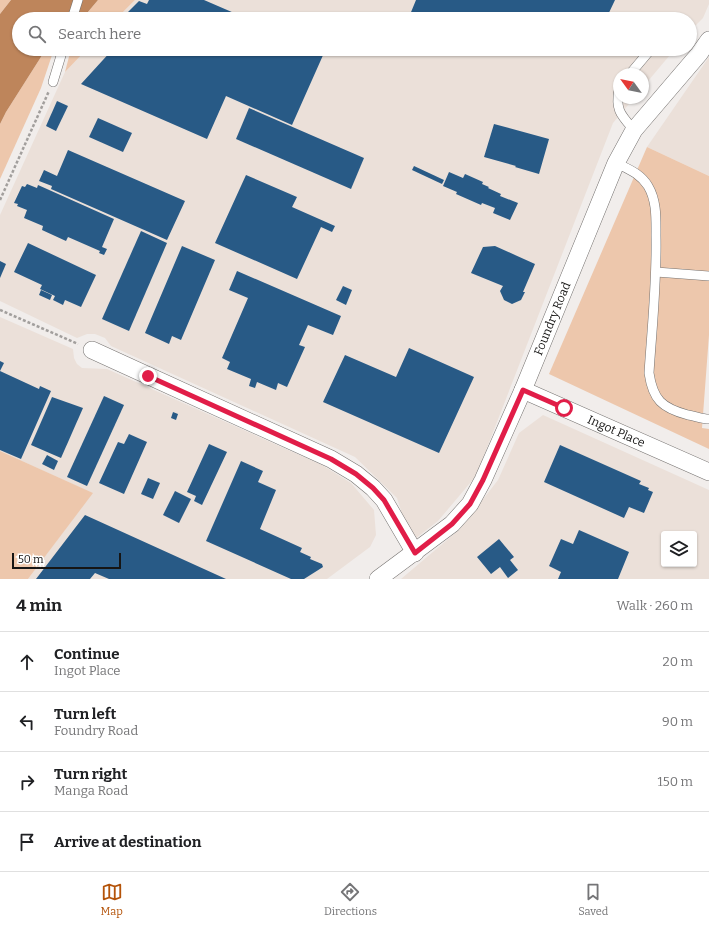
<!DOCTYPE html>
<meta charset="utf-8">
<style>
:root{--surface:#fff;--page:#f6f6f6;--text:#202124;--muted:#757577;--line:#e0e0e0;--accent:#b45309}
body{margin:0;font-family:Bitter,serif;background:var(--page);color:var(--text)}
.controls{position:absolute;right:12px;bottom:12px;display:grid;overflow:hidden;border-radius:4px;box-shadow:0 1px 3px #0004}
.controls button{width:36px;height:36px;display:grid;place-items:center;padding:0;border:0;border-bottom:1px solid var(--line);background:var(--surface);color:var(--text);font:20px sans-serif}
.compass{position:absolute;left:613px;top:68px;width:36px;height:36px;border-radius:50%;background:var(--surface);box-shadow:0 1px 3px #0004;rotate:303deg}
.scale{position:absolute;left:12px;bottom:10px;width:109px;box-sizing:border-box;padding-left:4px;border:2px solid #161514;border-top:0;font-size:11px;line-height:14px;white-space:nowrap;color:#161514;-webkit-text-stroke:3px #fff;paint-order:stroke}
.stop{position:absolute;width:12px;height:12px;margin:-9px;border:3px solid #e11d48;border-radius:50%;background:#fff}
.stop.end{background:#e11d48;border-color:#fff;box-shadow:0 1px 4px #0008}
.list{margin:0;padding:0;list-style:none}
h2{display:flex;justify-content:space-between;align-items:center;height:52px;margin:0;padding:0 16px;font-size:17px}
h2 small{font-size:13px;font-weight:400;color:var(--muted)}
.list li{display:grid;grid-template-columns:26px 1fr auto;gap:12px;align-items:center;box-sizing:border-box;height:60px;padding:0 16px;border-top:1px solid var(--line)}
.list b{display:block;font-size:15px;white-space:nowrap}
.list p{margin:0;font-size:13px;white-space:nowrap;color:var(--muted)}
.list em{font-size:13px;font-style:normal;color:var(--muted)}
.icon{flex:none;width:22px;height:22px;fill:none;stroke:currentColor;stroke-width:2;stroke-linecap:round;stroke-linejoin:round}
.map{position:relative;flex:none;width:709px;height:579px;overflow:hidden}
.search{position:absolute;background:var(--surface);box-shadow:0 1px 3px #0004;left:12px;right:12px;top:12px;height:44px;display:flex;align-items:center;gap:10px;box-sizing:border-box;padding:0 14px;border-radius:22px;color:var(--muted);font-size:15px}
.sheet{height:292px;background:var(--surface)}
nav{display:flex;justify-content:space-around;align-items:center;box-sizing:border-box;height:56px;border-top:1px solid var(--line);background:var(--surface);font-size:11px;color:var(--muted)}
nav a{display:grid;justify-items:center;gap:2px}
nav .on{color:var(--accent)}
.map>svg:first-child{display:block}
</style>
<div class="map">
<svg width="709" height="579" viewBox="0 0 709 579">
<rect width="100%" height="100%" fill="#f1edeb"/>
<g fill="#ebe0d9" fill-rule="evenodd">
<path d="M135 0H709V4L703 18 690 31V19H116Z"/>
<path d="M87 49H675L643 87V74H619V98H634L613 123 476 476 438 521 411 542 397 498 355 457 111 346 105 338 95 334H87L77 338 0 301V215L65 72Z"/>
<path d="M709 57V176L647 147Z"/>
<path d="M0 317 73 349 74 358 77 364 82 368 107 369 322 465 351 483 374 510 376 535 370 547 327 579H28L92 493 0 451Z"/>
<path d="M543 415 709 490V579H401L460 529 498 480 519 433ZM664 534H694V564H664Z"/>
</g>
<g fill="#edc7ac">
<path d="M0 0H11L0 14Z"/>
<path d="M98 0H135L116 19H82Z"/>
<path d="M46 49H54L41 88 0 179V124L6 112Z"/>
<path d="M71 49H87L65 72Z"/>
<path d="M647 147 709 176V335L702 428 709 429V449L549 374Z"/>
<path d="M0 451 93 493 28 579H0Z"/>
</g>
<path fill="#be855b" d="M11 0H98L82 19H19V49H46L6 112 0 124V14Z"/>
<g fill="#285a86">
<path d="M149 0H204L248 19H121L139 1 147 4Z"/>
<path d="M416 0H615L606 19H510L496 12 493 19H415L409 17Z"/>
<path d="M113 49H316L324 53 292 125 226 96 207 139 81 84Z"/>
<path d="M577 49H592L590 55Z"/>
<path d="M57 101 68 106 56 131 46 126Z"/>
<path d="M249 108 364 158 351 189 236 139Z"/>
<path d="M98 118 132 133 123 152 89 137Z"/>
<path d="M494 124 549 139 539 174 515 167 516 166 484 157Z"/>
<path d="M68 150 185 201 167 240 51 189 52 186 39 181 44 170 57 176Z"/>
<path d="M414 166 444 180 442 184 412 170Z"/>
<path d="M449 172 463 178 465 174 483 182 482 184 489 187 488 188 501 194 500 196 518 203 510 220 493 213 495 208 482 203 481 205 456 194 457 192 443 186Z"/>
<path d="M246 175 297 197 292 207 335 226 332 232 321 227 297 279 215 243Z"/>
<path d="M27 184 37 188 38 185 114 219 102 247 107 249 104 255 99 253 100 251 68 237 66 241 42 230 43 226 24 218 27 210 17 206 18 204 14 203 22 186 25 187Z"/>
<path d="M141 231 167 243 129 331 102 319Z"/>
<path d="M28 243 96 275 81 307 65 300 63 305 53 300 55 296 40 289 42 285 14 272Z"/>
<path d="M182 246 215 260 181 340 172 336 169 344 145 333Z"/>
<path d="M495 246 535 264 523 292H525L521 300 512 304 504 300 500 291 503 286 471 273 483 247Z"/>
<path d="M0 261 6 264 0 278Z"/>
<path d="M237 271 341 316 333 335 308 325 299 345 305 347 287 387 278 383 276 390 257 382 255 388 249 386 251 379 227 369 230 362 222 358 248 298 229 290Z"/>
<path d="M343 286 352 290 346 305 336 300Z"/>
<path d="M41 290 52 295 50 300 39 295Z"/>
<path d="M409 348 474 377 439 453 323 402 345 355 396 377Z"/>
<path d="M0 361 4 363 0 371 39 389 40 386 51 391 21 459 0 450Z"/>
<path d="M104 396 124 405 87 486 67 477Z"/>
<path d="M52 397 83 408 61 458 31 445Z"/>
<path d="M173 412 178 414 176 420 171 418Z"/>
<path d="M129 434 147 442 124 494 99 483 118 442 124 444Z"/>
<path d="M209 444 227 452 202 505 194 501 196 496 187 492Z"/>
<path d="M560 445 641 481 639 484 649 488 648 490 653 492 644 513 629 507 624 518 544 482Z"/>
<path d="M47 455 58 461 54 470 42 464Z"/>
<path d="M241 461 263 471 258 482 276 490 260 529 302 548 300 552 311 557 310 559 322 564 323 567 304 579H291L206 541Z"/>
<path d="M148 478 160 483 153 499 141 494Z"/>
<path d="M175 491 191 499 179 523 163 515Z"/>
<path d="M85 515 226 579H109L95 573 90 579H36Z"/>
<path d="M579 530 629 552 618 579H558L561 572 549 566 561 539 573 544Z"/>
<path d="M499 539 514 557 510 560 518 570 508 578 500 567 491 574 477 557Z"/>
</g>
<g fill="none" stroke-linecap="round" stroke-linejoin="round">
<g stroke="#757270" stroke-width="10">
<g id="service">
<path d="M72 19 78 0"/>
<path d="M630 74 651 49"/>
<path d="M53 82 63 49"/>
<path d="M619 89C615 110 621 115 634 130"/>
<path d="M616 163C628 169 640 173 648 186 657 201 656 219 656 236 657 282 652 327 649 373 653 400 662 408 688 415 695 416 702 419 709 419"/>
<path d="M656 272 709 276"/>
</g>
</g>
<g stroke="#757270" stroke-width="18">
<g id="minor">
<path d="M92 350 331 459 356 474 373 488 384 500 415 553"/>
<path id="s1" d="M523 390 709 472"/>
<path id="s2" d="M378 579 452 524 470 504 483 480 523 390 616 163 634 130 699 54 709 40"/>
</g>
</g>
<g stroke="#a29f9d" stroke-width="2.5" stroke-dasharray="3 2" stroke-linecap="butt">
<path d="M0 200 49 91"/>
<path d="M0 310 78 344"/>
</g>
<use href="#service" stroke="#fff" stroke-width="9"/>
<use href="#minor" stroke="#fff" stroke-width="17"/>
</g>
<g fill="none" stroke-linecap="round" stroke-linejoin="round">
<path stroke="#e11d48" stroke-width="5" d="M148 376 331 459 356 474 373 488 384 500 415 553 452 524 470 504 483 480 523 390 564 408"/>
</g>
<g text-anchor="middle" stroke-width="4" stroke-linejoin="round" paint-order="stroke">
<g font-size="12" fill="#161514" stroke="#fff">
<text dy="4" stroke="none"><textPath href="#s2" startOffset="322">Foundry Road</textPath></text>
<text dy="4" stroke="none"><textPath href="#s1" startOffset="102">Ingot Place</textPath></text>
</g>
</g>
</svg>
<div class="controls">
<button><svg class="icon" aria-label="layers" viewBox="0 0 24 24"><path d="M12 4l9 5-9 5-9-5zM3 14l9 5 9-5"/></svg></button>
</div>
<svg class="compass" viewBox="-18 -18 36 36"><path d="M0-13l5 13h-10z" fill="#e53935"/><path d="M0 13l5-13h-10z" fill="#757577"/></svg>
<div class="scale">50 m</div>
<div class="stop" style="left:564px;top:408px"></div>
<div class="stop end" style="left:148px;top:376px"></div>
<div class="search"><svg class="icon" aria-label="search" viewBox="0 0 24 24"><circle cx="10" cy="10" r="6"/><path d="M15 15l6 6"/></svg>Search here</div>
</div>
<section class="sheet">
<h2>4 min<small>Walk · 260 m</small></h2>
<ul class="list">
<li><svg class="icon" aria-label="ahead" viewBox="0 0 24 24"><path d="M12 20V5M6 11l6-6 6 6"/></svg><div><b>Continue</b><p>Ingot Place</p></div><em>20 m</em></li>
<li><svg class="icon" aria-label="left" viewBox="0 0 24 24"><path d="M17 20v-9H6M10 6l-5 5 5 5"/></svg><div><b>Turn left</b><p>Foundry Road</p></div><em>90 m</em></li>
<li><svg class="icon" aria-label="right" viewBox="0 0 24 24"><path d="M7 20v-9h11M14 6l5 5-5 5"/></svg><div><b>Turn right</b><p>Manga Road</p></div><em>150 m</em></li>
<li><svg class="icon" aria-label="arrive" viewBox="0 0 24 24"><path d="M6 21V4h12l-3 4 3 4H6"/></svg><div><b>Arrive at destination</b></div></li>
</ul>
</section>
<nav>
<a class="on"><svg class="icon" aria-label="map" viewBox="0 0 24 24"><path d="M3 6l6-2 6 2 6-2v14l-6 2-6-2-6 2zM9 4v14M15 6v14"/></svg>Map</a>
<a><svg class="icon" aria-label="directions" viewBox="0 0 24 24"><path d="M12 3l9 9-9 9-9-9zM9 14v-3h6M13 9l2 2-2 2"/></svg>Directions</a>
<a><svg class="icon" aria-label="saved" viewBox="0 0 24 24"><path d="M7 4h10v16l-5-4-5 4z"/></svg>Saved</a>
</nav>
